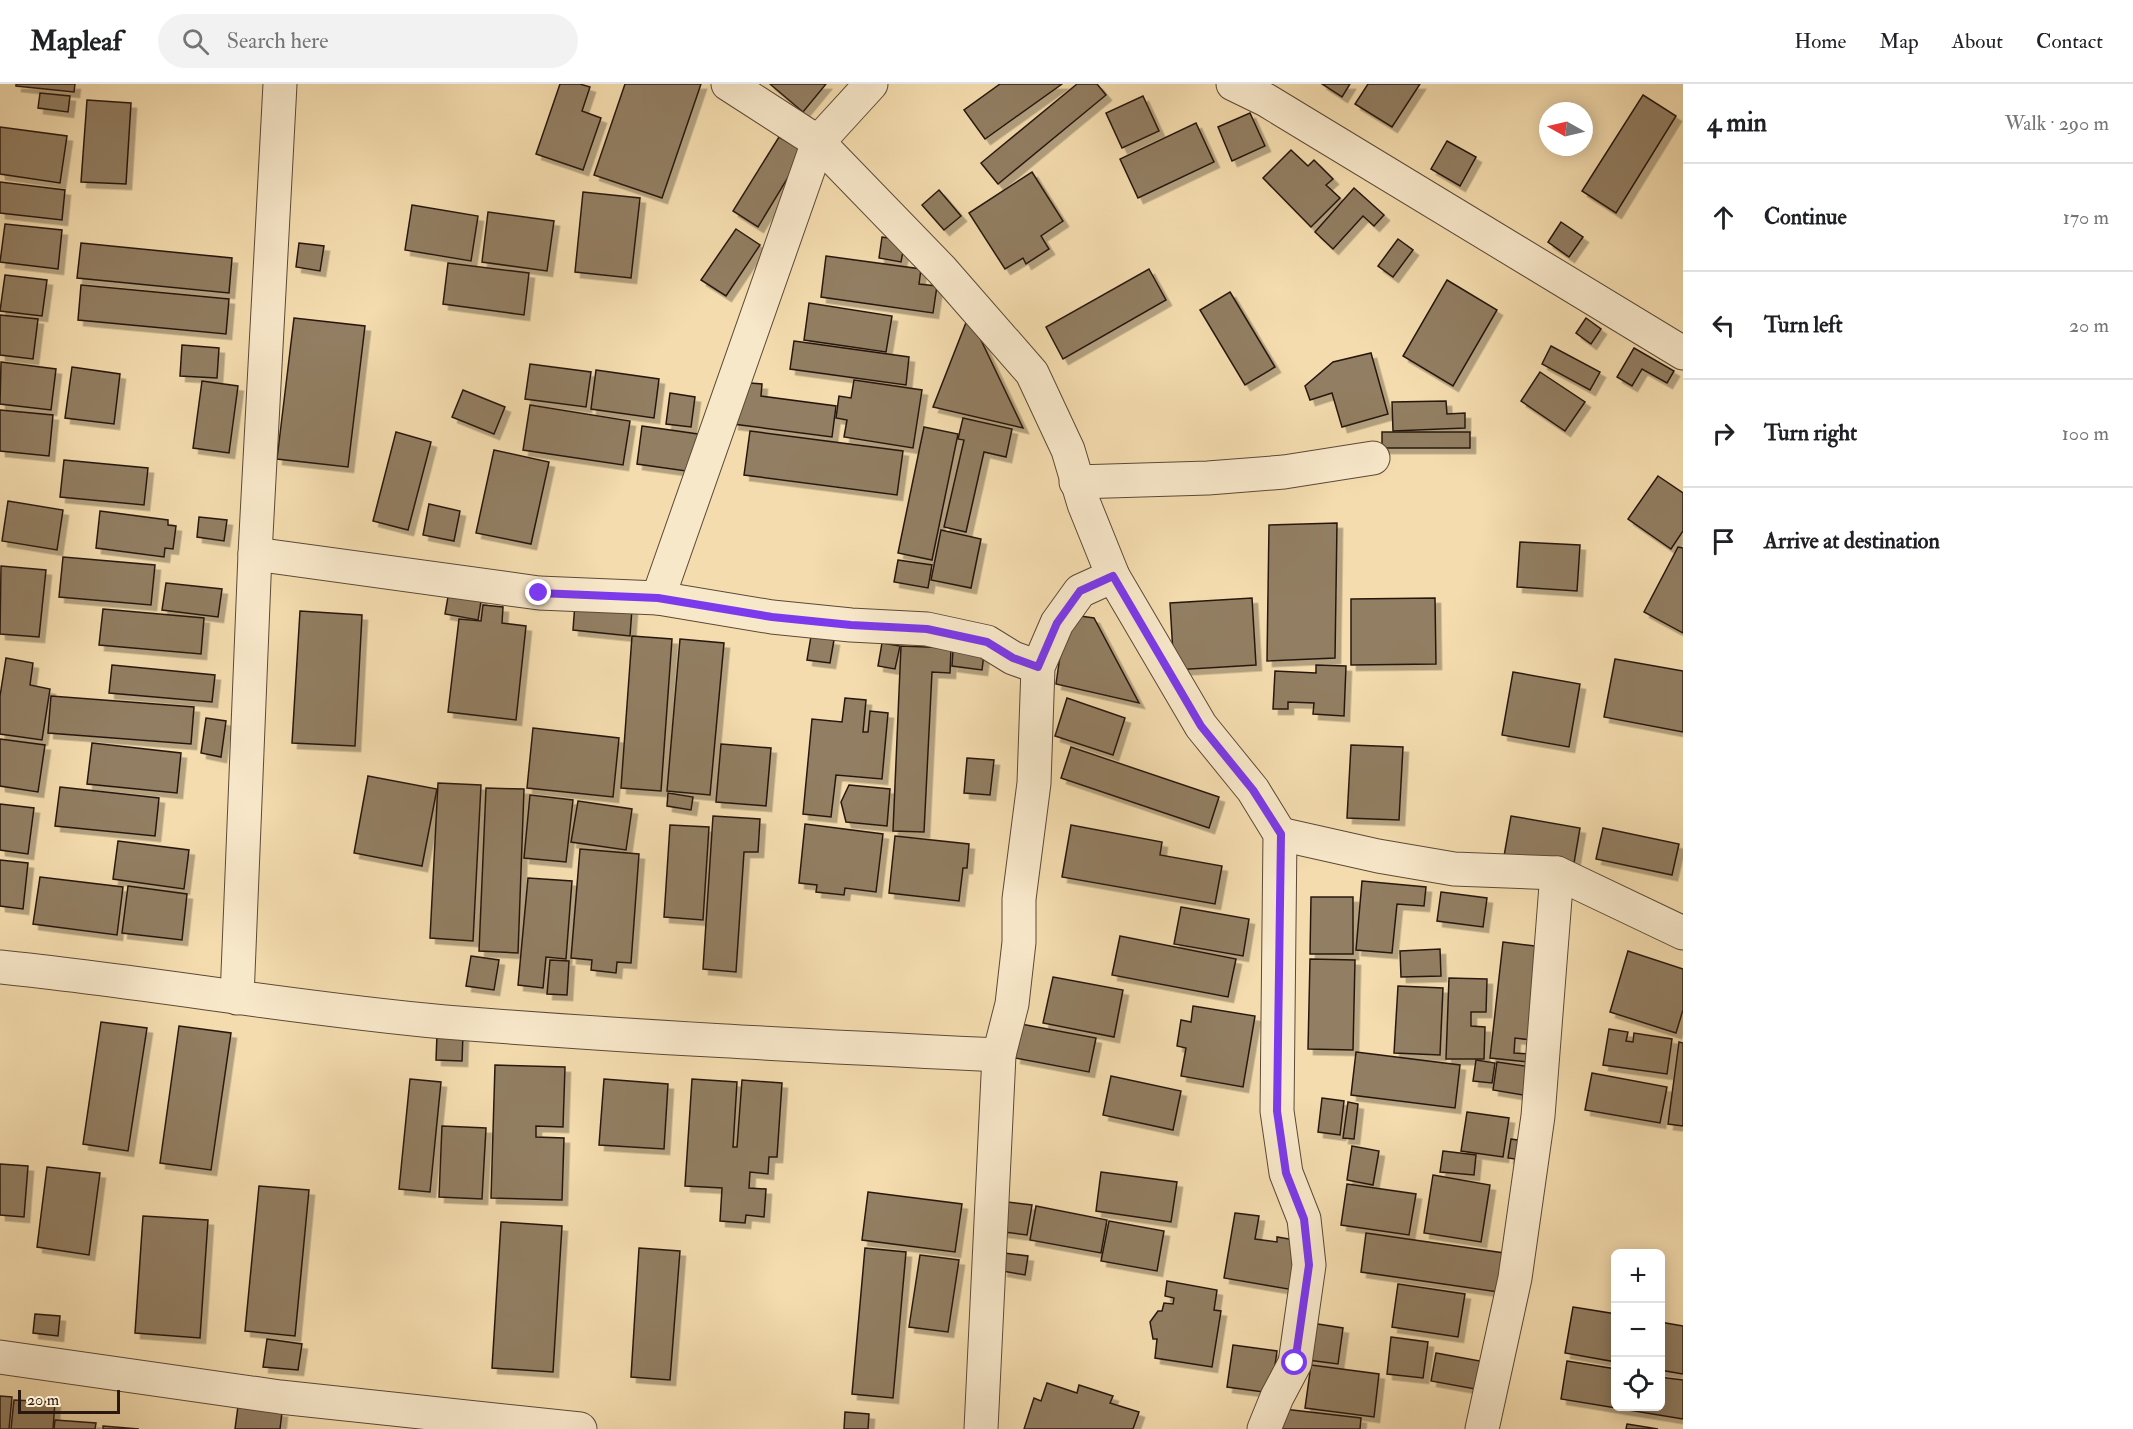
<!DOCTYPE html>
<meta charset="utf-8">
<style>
:root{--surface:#fff;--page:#f2f2f2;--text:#202124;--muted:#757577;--line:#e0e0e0}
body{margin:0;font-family:"IM FELL Double Pica",serif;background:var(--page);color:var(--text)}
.controls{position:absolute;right:18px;bottom:18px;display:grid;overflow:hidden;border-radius:9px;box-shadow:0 3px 15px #0003}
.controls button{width:54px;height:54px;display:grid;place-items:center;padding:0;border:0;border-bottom:2px solid var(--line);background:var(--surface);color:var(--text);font:30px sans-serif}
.compass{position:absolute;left:1539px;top:18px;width:54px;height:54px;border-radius:50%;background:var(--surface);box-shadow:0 3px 15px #0003;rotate:278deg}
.scale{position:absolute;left:18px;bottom:15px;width:102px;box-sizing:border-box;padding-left:6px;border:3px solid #28180f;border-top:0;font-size:16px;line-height:21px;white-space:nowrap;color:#28180f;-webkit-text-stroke:4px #f8e8ca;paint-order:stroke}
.stop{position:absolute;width:18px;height:18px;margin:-14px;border:4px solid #7c3aed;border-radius:50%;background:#fff}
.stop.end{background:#7c3aed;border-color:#fff;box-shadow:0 2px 6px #0008}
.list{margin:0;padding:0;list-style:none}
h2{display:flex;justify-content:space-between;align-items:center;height:78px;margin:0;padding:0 24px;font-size:26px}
h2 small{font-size:20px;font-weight:400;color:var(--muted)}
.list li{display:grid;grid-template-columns:39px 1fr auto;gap:18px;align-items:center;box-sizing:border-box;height:108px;padding:0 24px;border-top:2px solid var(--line)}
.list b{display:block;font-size:22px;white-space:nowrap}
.list em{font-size:20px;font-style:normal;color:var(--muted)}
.icon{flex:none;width:33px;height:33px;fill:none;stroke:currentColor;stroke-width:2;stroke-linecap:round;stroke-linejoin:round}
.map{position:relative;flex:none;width:1683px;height:1345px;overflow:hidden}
header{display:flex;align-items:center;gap:36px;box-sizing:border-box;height:84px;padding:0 30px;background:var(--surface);border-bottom:2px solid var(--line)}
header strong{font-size:28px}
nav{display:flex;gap:33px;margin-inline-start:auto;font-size:21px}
.search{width:420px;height:54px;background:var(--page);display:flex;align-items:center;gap:15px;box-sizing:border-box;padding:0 21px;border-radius:33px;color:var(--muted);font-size:22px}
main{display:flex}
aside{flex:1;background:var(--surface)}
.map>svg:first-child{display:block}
</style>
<header>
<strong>Mapleaf</strong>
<div class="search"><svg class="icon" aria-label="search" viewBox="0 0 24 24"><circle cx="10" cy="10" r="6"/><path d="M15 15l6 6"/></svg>Search here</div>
<nav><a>Home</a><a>Map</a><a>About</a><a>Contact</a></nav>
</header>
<main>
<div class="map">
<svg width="1683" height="1345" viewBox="0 0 1683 1345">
<defs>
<filter id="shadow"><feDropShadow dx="5.5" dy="5.5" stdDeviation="0" flood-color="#0004"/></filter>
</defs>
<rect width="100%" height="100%" fill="#f4dcae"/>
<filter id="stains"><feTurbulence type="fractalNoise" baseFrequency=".00333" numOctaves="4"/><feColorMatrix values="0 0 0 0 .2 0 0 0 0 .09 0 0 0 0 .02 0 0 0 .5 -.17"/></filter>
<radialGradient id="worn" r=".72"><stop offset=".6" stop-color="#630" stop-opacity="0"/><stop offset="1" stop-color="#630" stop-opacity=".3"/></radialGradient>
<g fill="#927e62" stroke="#28180f" stroke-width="1.5" filter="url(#shadow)">
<path d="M16 0H75L74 8 16 2Z"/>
<path d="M560 0H580L590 3 582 27 601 34 583 86 536 70Z"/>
<path d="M625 0H701L662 114 594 91Z"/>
<path d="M770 0H826L803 28Z"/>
<path d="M1000 0H1062L985 55 964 26Z"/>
<path d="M1077 0H1097L1106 11 998 100 981 79Z"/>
<path d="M1322 0H1350L1342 13Z"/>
<path d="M1368 0H1420L1392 43 1355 20Z"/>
<path d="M40 9 70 12 68 28 38 24Z"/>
<path d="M1643 11 1676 32 1616 129 1582 107Z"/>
<path d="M1143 12 1159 47 1122 64 1106 29Z"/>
<path d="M87 16 131 19 126 100 81 98Z"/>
<path d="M1250 29 1265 62 1232 77 1218 43Z"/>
<path d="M1196 39 1214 78 1138 114 1120 75Z"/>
<path d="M0 43 67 52 60 99 0 90Z"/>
<path d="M779 53 804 67 758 143 733 127Z"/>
<path d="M1447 57 1476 73 1460 102 1431 85Z"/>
<path d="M1291 66 1308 82 1314 76 1333 95 1326 101 1340 114 1311 143 1263 94Z"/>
<path d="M1032 88 1063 137 1041 152 1049 165 1026 180 1023 174 1005 185 969 129Z"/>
<path d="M0 98 65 106 62 136 0 129Z"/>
<path d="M1354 104 1384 131 1374 142 1363 132 1333 165 1315 148Z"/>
<path d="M939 106 961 132 944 146 922 121Z"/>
<path d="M583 108 640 114 631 194 575 188Z"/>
<path d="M412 121 478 132 471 177 405 166Z"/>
<path d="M488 128 554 137 547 187 482 178Z"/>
<path d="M1561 138 1583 153 1569 173 1548 158Z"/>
<path d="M5 140 62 146 58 185 0 178Z"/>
<path d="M736 145 760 161 726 212 701 196Z"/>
<path d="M882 153 905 157 901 178 879 174Z"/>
<path d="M1398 155 1413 166 1393 193 1378 182Z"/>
<path d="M81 159 232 174 229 209 77 194Z"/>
<path d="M299 159 324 162 320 187 296 183Z"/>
<path d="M826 172 921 185 919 200 937 202 933 229 821 213Z"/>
<path d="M448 179 529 189 524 231 443 220Z"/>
<path d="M1149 185 1166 216 1063 275 1046 243Z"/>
<path d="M5 191 47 196 42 232 0 227Z"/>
<path d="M1447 196 1497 226 1453 302 1403 272Z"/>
<path d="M81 201 229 215 226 250 78 236Z"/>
<path d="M1230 208 1275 283 1245 301 1200 226Z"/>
<path d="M809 219 892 232 886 268 804 256Z"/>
<path d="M0 231 38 235 33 275 0 271Z"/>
<path d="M969 231 1023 344 933 323Z"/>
<path d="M294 234 365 242 348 383 277 375Z"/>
<path d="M1586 234 1601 245 1591 260 1576 249Z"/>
<path d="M794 257 909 273 906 301 790 285Z"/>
<path d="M182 261 219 264 217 294 180 292Z"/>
<path d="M1551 262 1600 288 1590 306 1542 280Z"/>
<path d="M1634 264 1674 287 1667 299 1642 285 1632 302 1617 293Z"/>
<path d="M1371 269 1388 330 1342 343 1332 309 1310 316 1305 302 1333 278Z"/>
<path d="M1 278 56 285 51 326 0 320Z"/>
<path d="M530 280 591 288 586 323 525 315Z"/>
<path d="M72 283 120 290 114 340 65 334Z"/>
<path d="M596 286 659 295 654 334 591 325Z"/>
<path d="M1540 288 1585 318 1565 347 1521 317Z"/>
<path d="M854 296 922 306 913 364 844 353 847 336 836 334 839 312 851 314Z"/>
<path d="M202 297 238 302 229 369 193 364Z"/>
<path d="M738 298 762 300 761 312 836 322 832 353 733 340Z"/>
<path d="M463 306 505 323 494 350 452 333Z"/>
<path d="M670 309 695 313 691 343 666 340Z"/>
<path d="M1446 317 1447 330 1465 329V344L1393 347 1392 318Z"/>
<path d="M530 321 630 337 623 381 523 366Z"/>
<path d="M0 326 53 331 49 372 0 367Z"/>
<path d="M963 334 1012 345 1006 373 984 368 966 448 944 443 964 356 958 355Z"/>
<path d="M642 342 698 350 693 388 637 380Z"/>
<path d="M924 343 958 350 932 476 898 469Z"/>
<path d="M750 347 903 367 897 411 744 391Z"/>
<path d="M396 348 431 358 408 446 373 437Z"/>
<rect x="1382" y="348" width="88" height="16"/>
<path d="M494 366 549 378 531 460 476 449Z"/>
<path d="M64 376 148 384 144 421 60 413Z"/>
<path d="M1658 392 1683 409V447L1671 465 1628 435Z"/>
<path d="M8 417 63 426 57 466 2 457Z"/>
<path d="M429 420 460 427 454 457 423 451Z"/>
<path d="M100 427 168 436V441L176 442 173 465 165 464 164 473 96 464Z"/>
<path d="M199 433 227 436 224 457 197 453Z"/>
<path d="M1337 439 1335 574 1267 577 1269 441Z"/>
<path d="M941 446 981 455 971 504 931 496Z"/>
<path d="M1520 458 1580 461 1577 507 1517 503Z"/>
<path d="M1678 463 1683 464V549L1644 528Z"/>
<path d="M63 473 155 481 151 521 59 513Z"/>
<path d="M898 476 932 481 928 504 894 498Z"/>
<path d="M1 482 46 486 39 553 0 550Z"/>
<path d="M166 499 222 505 218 533 162 526Z"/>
<path d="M449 507 482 511 478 536 445 530Z"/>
<path d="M1252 514 1256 581 1174 586 1170 519Z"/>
<path d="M1435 514 1436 580 1351 581V515Z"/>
<path d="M575 519 632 525 630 552 573 546Z"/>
<path d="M483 521 503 523 502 539 526 542 516 636 448 628 459 535 481 537Z"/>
<path d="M103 525 204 534 201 570 99 561Z"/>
<path d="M300 527 362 531 355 662 292 659Z"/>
<path d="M1066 530 1094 534 1139 619 1056 600Z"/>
<path d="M632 552 672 555 661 707 621 704Z"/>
<path d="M811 552 834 556 830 579 807 576Z"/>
<path d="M680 555 724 559 710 711 667 707Z"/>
<path d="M882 559 900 562 895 585 878 582Z"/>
<path d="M901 562 951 564 950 589 932 588 924 748 893 747Z"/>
<path d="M953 566 984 570 982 586 952 582Z"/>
<path d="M6 574 33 579 30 601 50 605 42 656 0 650V612Z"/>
<path d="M1615 575 1683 587V648L1604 633Z"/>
<path d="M112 581 215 591 212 618 109 609Z"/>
<path d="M1316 581 1346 582 1344 632 1313 630 1314 619 1288 618V625H1273L1275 587 1316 589Z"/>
<path d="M1513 588 1580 600 1569 663 1502 651Z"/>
<path d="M51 612 194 623 191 660 48 649Z"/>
<path d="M845 614 866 616 863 648H868L870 627 888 629 882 695 836 691 831 733 803 730 812 635 842 638Z"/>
<path d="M1067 614 1125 634 1113 671 1055 652Z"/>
<path d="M206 634 226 637 221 673 201 669Z"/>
<path d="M533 644 619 654 613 713 527 704Z"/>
<path d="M0 655 45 661 38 708 0 702Z"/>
<path d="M92 659 181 669 177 709 87 700Z"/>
<path d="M721 660 771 664 766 722 716 718Z"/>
<path d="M1351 661 1403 663 1399 736 1347 734Z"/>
<path d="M1071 663 1219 713 1209 744 1061 694Z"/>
<path d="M967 674 994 676 990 711 964 709Z"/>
<path d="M368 692 437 705 422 782 354 769Z"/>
<path d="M438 699 481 701 473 857 430 854Z"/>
<path d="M849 701 890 705 887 742 846 738 841 718Z"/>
<path d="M60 703 159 714 155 752 55 742Z"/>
<path d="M486 704 524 705 518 869 479 867Z"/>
<path d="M668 709 693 713 691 726 667 722Z"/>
<path d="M530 711 573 716 566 778 524 774Z"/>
<path d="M578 717 632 725 626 766 571 758Z"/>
<path d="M0 720 34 724 28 770 0 766Z"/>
<path d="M713 732 760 735 758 768H744L736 888 703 885Z"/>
<path d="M1511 732 1580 744 1572 791 1503 778Z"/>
<path d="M805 740 883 750 876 808 845 804 844 811 816 808 817 801 799 799Z"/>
<path d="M670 741 709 743 703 836 664 833Z"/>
<path d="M1071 741 1162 758 1160 771 1222 782 1215 820 1062 793Z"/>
<path d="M1603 744 1679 760 1672 791 1596 775Z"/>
<path d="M895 752 969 760 967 784H963L959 817 889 809Z"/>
<path d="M118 757 189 766 184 805 113 795Z"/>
<path d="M580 765 639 770 631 879 617 878 616 889 591 886 592 876 571 874Z"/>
<path d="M0 776 28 779 23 825 0 822Z"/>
<path d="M40 793 123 803 117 851 33 840Z"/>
<path d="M528 794 572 797 566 875 546 873 543 904 518 901Z"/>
<path d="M1362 797 1426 803 1424 822 1397 820 1392 869 1356 866Z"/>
<path d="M128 802 187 810 182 856 122 849Z"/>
<path d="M1441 808 1487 814 1483 843 1437 837Z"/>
<path d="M1311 813H1353V870H1310Z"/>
<path d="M1181 823 1249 835 1243 872 1174 860Z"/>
<path d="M1120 852 1236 875 1228 913 1112 891Z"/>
<path d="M1503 858 1542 863 1531 956 1515 954 1514 969 1529 970 1528 978 1490 974Z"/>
<path d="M1440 865 1441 892 1401 893 1400 867Z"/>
<path d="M1628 867 1683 885V926L1676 949 1610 928Z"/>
<path d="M471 872 499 876 494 906 466 902Z"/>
<path d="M1310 875 1355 876 1353 966 1308 965Z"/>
<path d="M550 876 569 877 567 911 547 910Z"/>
<path d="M1053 893 1123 906 1114 953 1043 939Z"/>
<path d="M1449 894 1487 895 1486 928H1471V942L1485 943 1484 975H1446Z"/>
<path d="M1398 902 1443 904 1440 971 1394 969Z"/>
<path d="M1193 922 1255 932 1243 1003 1181 992 1186 964 1177 962 1181 936 1191 938Z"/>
<path d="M101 938 147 944 128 1067 83 1060Z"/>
<path d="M1021 940 1096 954 1089 988 1015 974Z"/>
<path d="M179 942 231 949 211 1086 160 1079Z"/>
<path d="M1609 945 1628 948 1626 957 1633 958 1634 949 1672 955 1667 990 1603 981Z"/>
<path d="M437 950H463L462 977 436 976Z"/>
<path d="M1679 958 1683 959V1042L1668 1040Z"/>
<path d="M1356 968 1460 981 1455 1024 1351 1011Z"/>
<path d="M1476 976 1495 979 1492 999 1473 997Z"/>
<path d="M1497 978 1539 984 1535 1013 1493 1006Z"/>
<path d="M495 981 565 983 563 1043 536 1042V1053L564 1054 562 1116 491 1114Z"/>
<path d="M1592 989 1667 1003 1660 1039 1585 1026Z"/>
<path d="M1111 992 1181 1007 1173 1046 1103 1031Z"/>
<path d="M410 995 441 998 430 1108 399 1105Z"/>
<path d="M604 995 668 1000 664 1065 599 1061Z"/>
<path d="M692 995 737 998 733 1063H737L742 996 782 999 777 1073H769L768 1090 750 1088 749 1104 766 1105 764 1133 746 1131 745 1139 720 1137 722 1104 685 1102Z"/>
<path d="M1322 1014 1344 1017 1340 1051 1318 1048Z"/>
<path d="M1348 1018 1358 1020 1354 1055 1343 1054Z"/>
<path d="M1467 1028 1509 1034 1503 1073 1461 1067Z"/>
<path d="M442 1042 486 1044 482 1115 439 1113Z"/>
<path d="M1511 1055 1530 1058 1527 1077 1508 1074Z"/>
<path d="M1352 1062 1379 1067 1373 1101 1347 1096Z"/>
<path d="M1443 1067 1476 1071 1474 1091 1440 1088Z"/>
<path d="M0 1080 28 1082 24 1133 0 1131Z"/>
<path d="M47 1083 100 1089 89 1171 37 1163Z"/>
<path d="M1101 1088 1177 1098 1171 1138 1096 1127Z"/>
<path d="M1433 1091 1490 1101 1481 1158 1424 1149Z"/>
<path d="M1347 1100 1416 1110 1409 1151 1341 1141Z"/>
<path d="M259 1102 309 1106 295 1252 245 1247Z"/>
<path d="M868 1108 962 1120 955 1168 862 1156Z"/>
<path d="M999 1117 1032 1121 1027 1151 996 1147Z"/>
<path d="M1036 1122 1107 1136 1101 1169 1030 1156Z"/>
<path d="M1235 1129 1259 1132 1255 1155 1277 1158V1153L1301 1157 1294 1206 1224 1194Z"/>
<path d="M143 1132 208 1136 200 1254 135 1249Z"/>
<path d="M1109 1137 1164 1147 1157 1187 1101 1177Z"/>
<path d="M501 1138 562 1142 553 1288 492 1284Z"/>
<path d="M1366 1149 1504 1169 1498 1208 1361 1188Z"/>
<path d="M639 1164 680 1167 670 1296 631 1293Z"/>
<path d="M865 1164 906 1168 893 1314 852 1310Z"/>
<path d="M1004 1169 1028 1172 1025 1191 1002 1187Z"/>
<path d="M920 1171 959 1176 948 1248 909 1243Z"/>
<path d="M1167 1197 1217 1206 1214 1226 1221 1227 1212 1283 1155 1274 1157 1255H1153L1150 1238 1158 1227H1162L1164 1219 1173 1220 1174 1214 1165 1212Z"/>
<path d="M1398 1200 1465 1210 1458 1253 1392 1243Z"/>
<path d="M1573 1223 1616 1230V1278L1565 1269Z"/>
<path d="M35 1230 60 1232 58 1252 33 1249Z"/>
<path d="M1305 1238 1343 1244 1338 1280 1300 1275Z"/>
<path d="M1660 1238 1683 1242V1290L1660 1286Z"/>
<path d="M1391 1253 1428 1258 1423 1294 1387 1290Z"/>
<path d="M267 1255 302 1260 298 1286 263 1283Z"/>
<path d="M1233 1261 1277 1267 1271 1309 1227 1303Z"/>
<path d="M1436 1269 1491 1279 1486 1307 1431 1297Z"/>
<path d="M1567 1277 1616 1285V1322H1660V1293L1683 1296V1335L1561 1315Z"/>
<path d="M1311 1281 1379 1290 1374 1333 1305 1324Z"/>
<path d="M1047 1299 1077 1309 1079 1301 1113 1312 1110 1319 1139 1328 1133 1345H1024L1034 1314 1041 1317Z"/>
<path d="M0 1312 12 1313 9 1345H0Z"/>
<path d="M14 1316 55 1318 53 1345H11Z"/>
<path d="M238 1322 282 1328 280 1345H235Z"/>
<path d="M1275 1324 1361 1334 1360 1345H1272Z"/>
<path d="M845 1328 869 1330 868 1345H844Z"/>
<path d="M55 1336 96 1339 95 1345H54Z"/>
<path d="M1627 1340 1658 1345H1626Z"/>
<path d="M103 1342 139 1345H103Z"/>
</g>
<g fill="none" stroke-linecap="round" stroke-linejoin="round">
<g stroke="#5b4937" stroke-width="35">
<g id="minor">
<path d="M728 0 818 58 942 186 1032 289 1068 366 1084 420 1113 492 1201 642 1253 706 1280 750 1277 1027 1286 1089 1304 1135 1309 1181 1295 1279 1277 1313 1264 1345"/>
<path d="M1233 0 1266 16 1683 269"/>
<path d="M1076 398 1208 394 1284 388 1373 374"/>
<path d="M255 470 539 509 658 514 772 533 851 541 927 545 987 558 1013 574 1038 583"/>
<path d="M658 514 818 58 871 0"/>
<path d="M1280 750 1378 772 1454 785 1557 789 1683 849"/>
<path d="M0 883C149 898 296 925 445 938 630 953 815 962 999 971"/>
<path d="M237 914 255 470 280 0"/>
<path d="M0 1273 280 1313 580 1345"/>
<path d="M981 1345 999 971 1012 920 1019 858V815L1034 699 1038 583 1057 539 1080 507 1113 492"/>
<path d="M1482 1345 1515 1194 1538 1032 1557 789"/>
</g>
</g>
<use href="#minor" stroke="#f8e8ca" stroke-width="33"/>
</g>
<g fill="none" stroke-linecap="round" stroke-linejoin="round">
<path stroke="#7c3aed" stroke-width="8" d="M539 509 658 514 772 533 851 541 927 545 987 558 1013 574 1038 583 1057 539 1080 507 1113 492 1201 642 1253 706 1281 750 1277 1027 1286 1089 1304 1135 1309 1181 1295 1279"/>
</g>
<rect width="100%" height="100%" filter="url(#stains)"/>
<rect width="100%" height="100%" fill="url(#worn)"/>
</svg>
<div class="controls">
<button>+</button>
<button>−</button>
<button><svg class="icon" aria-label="locate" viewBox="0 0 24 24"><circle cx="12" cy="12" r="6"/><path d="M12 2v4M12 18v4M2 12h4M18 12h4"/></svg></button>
</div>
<svg class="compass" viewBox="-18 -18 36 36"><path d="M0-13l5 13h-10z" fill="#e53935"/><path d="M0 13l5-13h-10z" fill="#757577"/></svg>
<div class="scale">20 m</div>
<div class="stop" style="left:1295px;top:1279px"></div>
<div class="stop end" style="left:539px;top:509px"></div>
</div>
<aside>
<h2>4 min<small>Walk · 290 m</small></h2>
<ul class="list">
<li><svg class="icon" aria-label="ahead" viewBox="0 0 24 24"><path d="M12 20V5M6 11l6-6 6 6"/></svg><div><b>Continue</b></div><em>170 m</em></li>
<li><svg class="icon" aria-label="left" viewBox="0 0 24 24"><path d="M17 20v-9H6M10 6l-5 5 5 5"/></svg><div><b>Turn left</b></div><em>20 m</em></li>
<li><svg class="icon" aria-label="right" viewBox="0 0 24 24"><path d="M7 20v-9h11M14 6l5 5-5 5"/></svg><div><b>Turn right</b></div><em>100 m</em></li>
<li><svg class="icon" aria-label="arrive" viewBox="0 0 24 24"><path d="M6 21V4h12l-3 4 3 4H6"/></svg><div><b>Arrive at destination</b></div></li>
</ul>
</aside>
</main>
